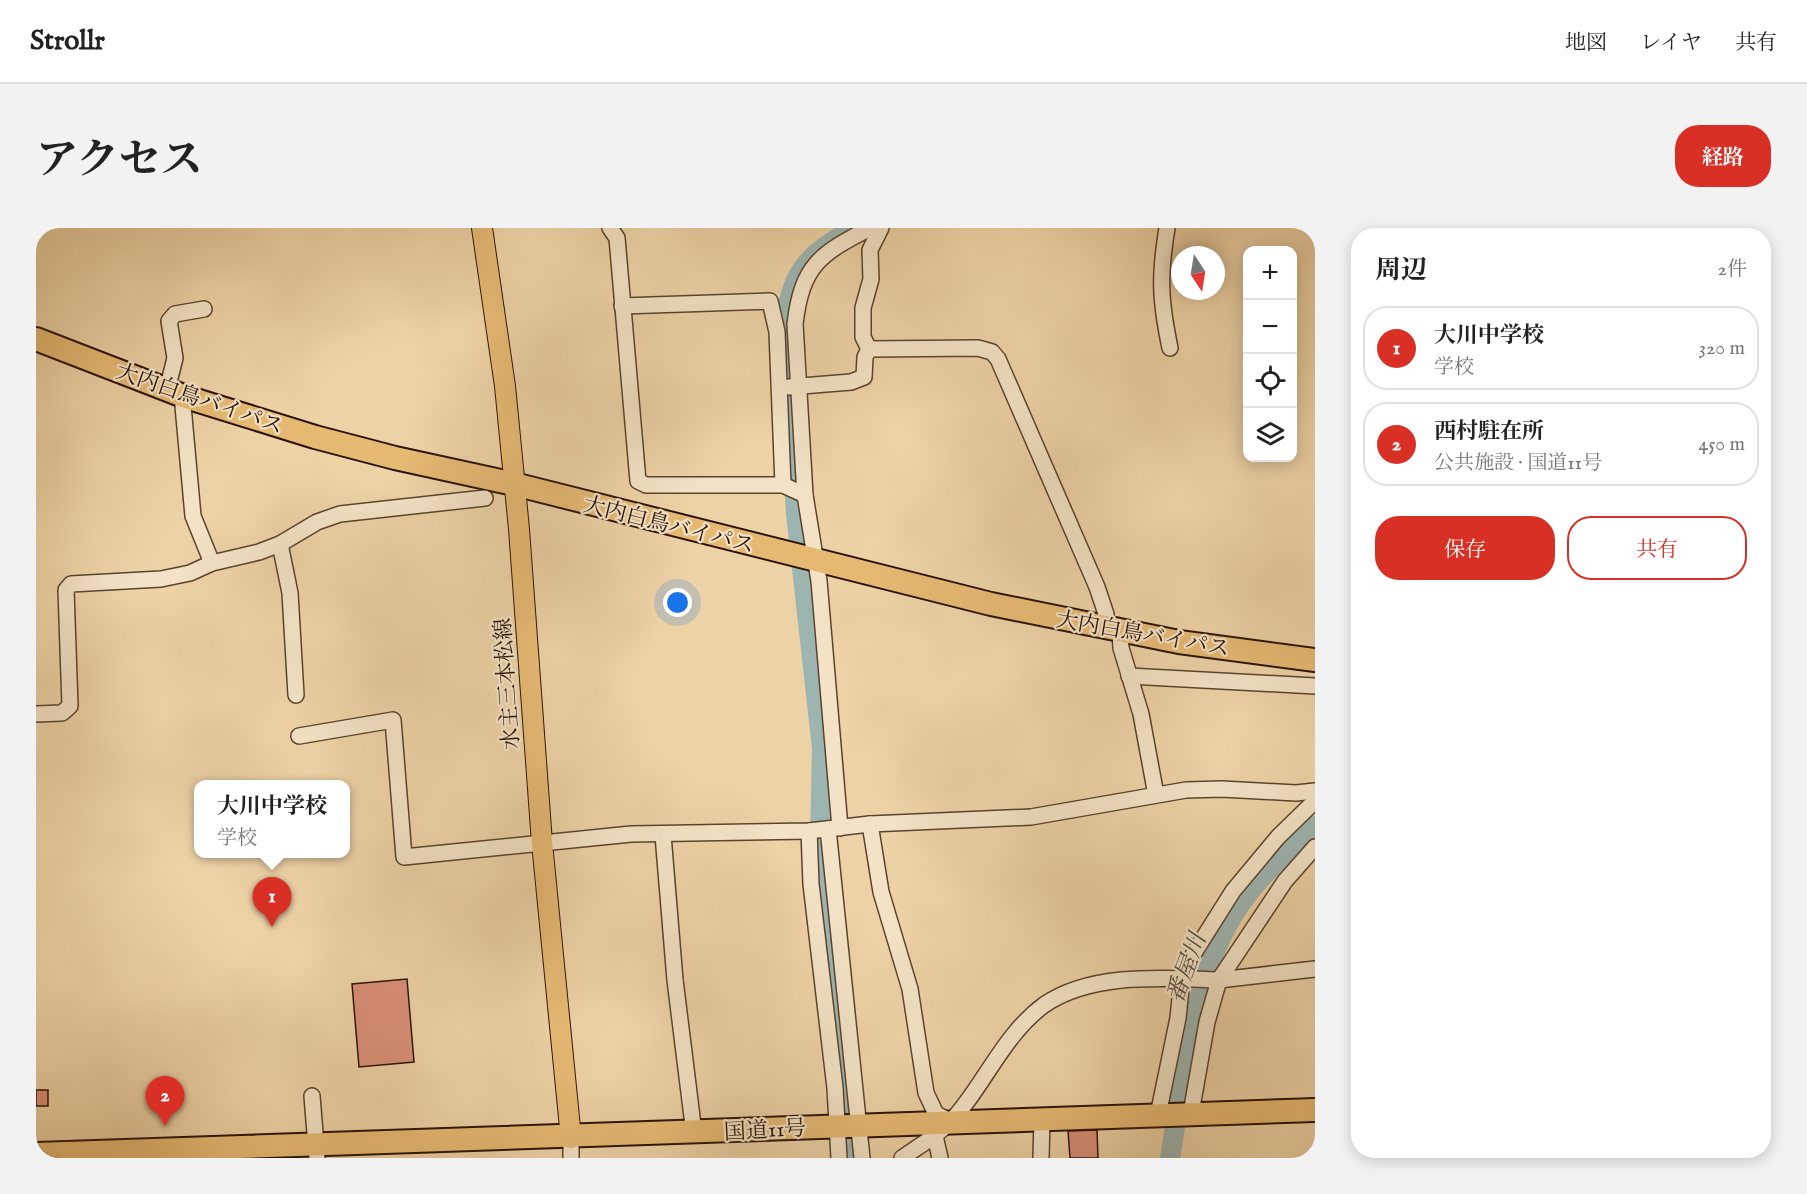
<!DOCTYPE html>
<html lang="ja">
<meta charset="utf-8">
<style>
:root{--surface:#fff;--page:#f2f2f2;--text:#222;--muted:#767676;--line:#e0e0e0;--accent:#d93025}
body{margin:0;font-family:"IM FELL English","Noto Serif JP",serif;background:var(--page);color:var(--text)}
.controls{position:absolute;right:18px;top:18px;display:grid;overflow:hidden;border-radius:12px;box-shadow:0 3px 15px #0003}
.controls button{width:54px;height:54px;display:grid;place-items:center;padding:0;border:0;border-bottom:2px solid var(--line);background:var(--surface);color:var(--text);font:30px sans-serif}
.compass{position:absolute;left:1135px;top:18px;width:54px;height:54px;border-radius:50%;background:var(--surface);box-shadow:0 3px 15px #0003;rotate:168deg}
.you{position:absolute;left:642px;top:375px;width:21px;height:21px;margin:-15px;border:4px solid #fff;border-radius:50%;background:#1a73e8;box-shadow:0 0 0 9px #1a73e833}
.badge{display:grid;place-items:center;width:39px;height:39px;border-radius:50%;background:var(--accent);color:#fff;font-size:20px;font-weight:700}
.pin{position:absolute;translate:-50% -50px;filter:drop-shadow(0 2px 3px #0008)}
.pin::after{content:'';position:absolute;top:32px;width:21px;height:18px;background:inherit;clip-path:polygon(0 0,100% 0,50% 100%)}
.popup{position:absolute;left:158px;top:552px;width:156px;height:78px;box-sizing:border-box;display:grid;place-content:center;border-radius:12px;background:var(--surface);filter:drop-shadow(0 2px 4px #0005);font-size:20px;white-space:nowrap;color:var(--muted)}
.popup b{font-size:22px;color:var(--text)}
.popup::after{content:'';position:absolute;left:50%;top:100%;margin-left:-12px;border:12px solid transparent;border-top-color:var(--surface)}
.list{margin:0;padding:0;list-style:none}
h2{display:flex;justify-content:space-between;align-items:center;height:78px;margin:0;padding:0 24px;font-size:26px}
h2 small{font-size:20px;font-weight:400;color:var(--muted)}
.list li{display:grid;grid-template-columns:39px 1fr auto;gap:18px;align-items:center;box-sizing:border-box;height:84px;margin:0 12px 12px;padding:0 12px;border:2px solid var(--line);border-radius:24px}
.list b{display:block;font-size:22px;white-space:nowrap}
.list p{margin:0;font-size:20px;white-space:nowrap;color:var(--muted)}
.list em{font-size:20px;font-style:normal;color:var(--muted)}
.actions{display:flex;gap:12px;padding:18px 24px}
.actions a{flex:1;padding:14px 0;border:2px solid var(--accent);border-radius:24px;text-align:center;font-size:21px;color:var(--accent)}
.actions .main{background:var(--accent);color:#fff}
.icon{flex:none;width:33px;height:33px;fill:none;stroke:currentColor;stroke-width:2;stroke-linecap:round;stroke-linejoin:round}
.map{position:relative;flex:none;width:1279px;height:930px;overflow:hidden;border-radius:24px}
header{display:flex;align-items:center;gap:36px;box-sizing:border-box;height:84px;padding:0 30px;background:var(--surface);border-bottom:2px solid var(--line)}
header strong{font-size:28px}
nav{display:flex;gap:33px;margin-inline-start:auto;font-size:21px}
.intro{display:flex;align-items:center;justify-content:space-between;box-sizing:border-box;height:144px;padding:0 36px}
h1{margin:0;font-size:42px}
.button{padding:15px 27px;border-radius:24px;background:var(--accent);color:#fff;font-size:21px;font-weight:700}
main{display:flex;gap:36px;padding:0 36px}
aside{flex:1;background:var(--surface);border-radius:24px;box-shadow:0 3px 15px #0003}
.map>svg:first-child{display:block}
</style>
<header>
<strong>Strollr</strong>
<nav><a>地図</a><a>レイヤ</a><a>共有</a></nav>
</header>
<div class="intro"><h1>アクセス</h1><a class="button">経路</a></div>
<main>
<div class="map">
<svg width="1279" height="930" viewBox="0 0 1279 930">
<rect width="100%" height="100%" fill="#edd2a6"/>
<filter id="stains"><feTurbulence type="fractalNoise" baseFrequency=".00333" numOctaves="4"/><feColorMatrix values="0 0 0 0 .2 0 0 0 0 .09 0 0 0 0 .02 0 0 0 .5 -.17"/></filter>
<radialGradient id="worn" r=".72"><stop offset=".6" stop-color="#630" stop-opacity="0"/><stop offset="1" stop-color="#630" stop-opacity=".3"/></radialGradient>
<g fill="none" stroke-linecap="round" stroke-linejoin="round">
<g stroke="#9db5b1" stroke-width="20">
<path d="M815 930 784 613 786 521 760 286 749 103C753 45 770 27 819 0"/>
<path d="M1134 930C1148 850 1154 761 1196 689 1217 654 1249 625 1279 598"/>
</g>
</g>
<g fill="#da8f77" stroke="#291306" stroke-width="1.5">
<path d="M371 751 378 834 323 839 316 756Z"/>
<rect x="0" y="862" width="12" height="16"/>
<path d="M1061 902 1062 930H1034L1032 903Z"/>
</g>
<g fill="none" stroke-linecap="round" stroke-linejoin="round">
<g stroke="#5a432e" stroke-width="18">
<g id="minor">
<path d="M574 0 581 10 602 253 610 257H747L769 267"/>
<path d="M1131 0C1123 49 1124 72 1134 120"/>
<path d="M586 78 734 73 741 104 747 257"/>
<path d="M833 121 942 120 956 124 962 131 1061 359 1070 386 1069 400"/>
<path d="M753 159 815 154 828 149 829 129 833 121 827 109V80L835 51 834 22 845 0"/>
<path d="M131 162 139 130 133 93 139 86 168 81"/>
<path d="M150 169 147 178 157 288 176 335"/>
<path d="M244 316 254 365 260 467"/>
<path d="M1084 403 1085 420 1105 486 1120 567"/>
<path d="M1093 448 1279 458"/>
<path d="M0 486 26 485 34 478 30 362 35 356 125 351 154 345 176 335 223 324 244 316 281 294 304 286 449 270"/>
<path d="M263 508 357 492 368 629 595 606 773 603 834 596 995 589 1150 562 1186 561 1260 565 1279 563"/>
<path d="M834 596 845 664 874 761 890 865 900 886 914 893"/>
<path d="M804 600 783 353 769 267 759 96C766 37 784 26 834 0"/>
<path d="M792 601 826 930"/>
<path d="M773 603 775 656 799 860 803 930"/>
<path d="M627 607 639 752 658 905"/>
<path d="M276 868 281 930"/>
<path d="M1155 885 1171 794 1183 752 1279 741"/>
<path d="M1122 887 1142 790 1146 751 1158 725 1197 663 1242 609 1279 573"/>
<path d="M899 908 904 930"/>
<path d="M535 930V910"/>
<path d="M866 930C886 916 907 904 923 884 951 850 971 804 1008 777 1056 744 1128 750 1183 752L1249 653 1279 619"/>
<path d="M1005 930 1006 890"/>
</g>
</g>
<g stroke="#291306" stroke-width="22">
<path id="major" d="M446 0 469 158 483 301 506 615 535 910"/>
</g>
<g stroke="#291306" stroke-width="26">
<g id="highway">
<path d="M0 111 150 169 279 209 359 230 478 256 955 376 1143 414 1279 432"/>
<path d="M0 926C427 915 853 894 1279 882"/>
</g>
</g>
<use href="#minor" stroke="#f3e2c5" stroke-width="15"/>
<use href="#major" stroke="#e6b973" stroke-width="20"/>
<use href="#highway" stroke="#e6b973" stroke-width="22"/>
</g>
<g text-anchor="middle" stroke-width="4.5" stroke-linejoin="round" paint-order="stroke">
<g font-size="22" fill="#291306" stroke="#f3e2c5">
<text transform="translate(164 170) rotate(19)" y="8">大内白鳥バイパス</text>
<text transform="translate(633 296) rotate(14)" y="8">大内白鳥バイパス</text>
<text transform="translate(1107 405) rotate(10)" y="8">大内白鳥バイパス</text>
<text transform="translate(470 456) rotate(-94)" y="8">水主三本松線</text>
<text transform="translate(729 901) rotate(-3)" y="8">国道11号</text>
</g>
<g font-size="24" font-style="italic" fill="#524c42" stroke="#f3e2c5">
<text transform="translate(1150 740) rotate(-70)" y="8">番屋川</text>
</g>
</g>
<rect width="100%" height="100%" filter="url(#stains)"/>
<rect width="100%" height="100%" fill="url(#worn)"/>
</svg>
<div class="controls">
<button>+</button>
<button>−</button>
<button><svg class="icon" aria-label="locate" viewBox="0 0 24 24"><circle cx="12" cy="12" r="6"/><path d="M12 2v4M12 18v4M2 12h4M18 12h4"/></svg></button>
<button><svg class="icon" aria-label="layers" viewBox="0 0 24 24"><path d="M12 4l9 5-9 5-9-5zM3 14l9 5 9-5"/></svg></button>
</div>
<svg class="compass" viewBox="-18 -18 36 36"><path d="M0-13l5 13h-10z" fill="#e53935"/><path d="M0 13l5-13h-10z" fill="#767676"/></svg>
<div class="you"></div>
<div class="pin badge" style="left:236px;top:699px">1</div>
<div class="popup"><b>大川中学校</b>学校</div>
<div class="pin badge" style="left:129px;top:898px">2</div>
</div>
<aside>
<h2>周辺<small>2件</small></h2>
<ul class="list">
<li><span class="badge">1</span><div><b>大川中学校</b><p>学校</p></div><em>320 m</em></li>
<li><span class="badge">2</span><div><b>西村駐在所</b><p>公共施設 · 国道11号</p></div><em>450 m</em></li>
</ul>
<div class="actions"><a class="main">保存</a><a>共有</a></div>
</aside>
</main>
